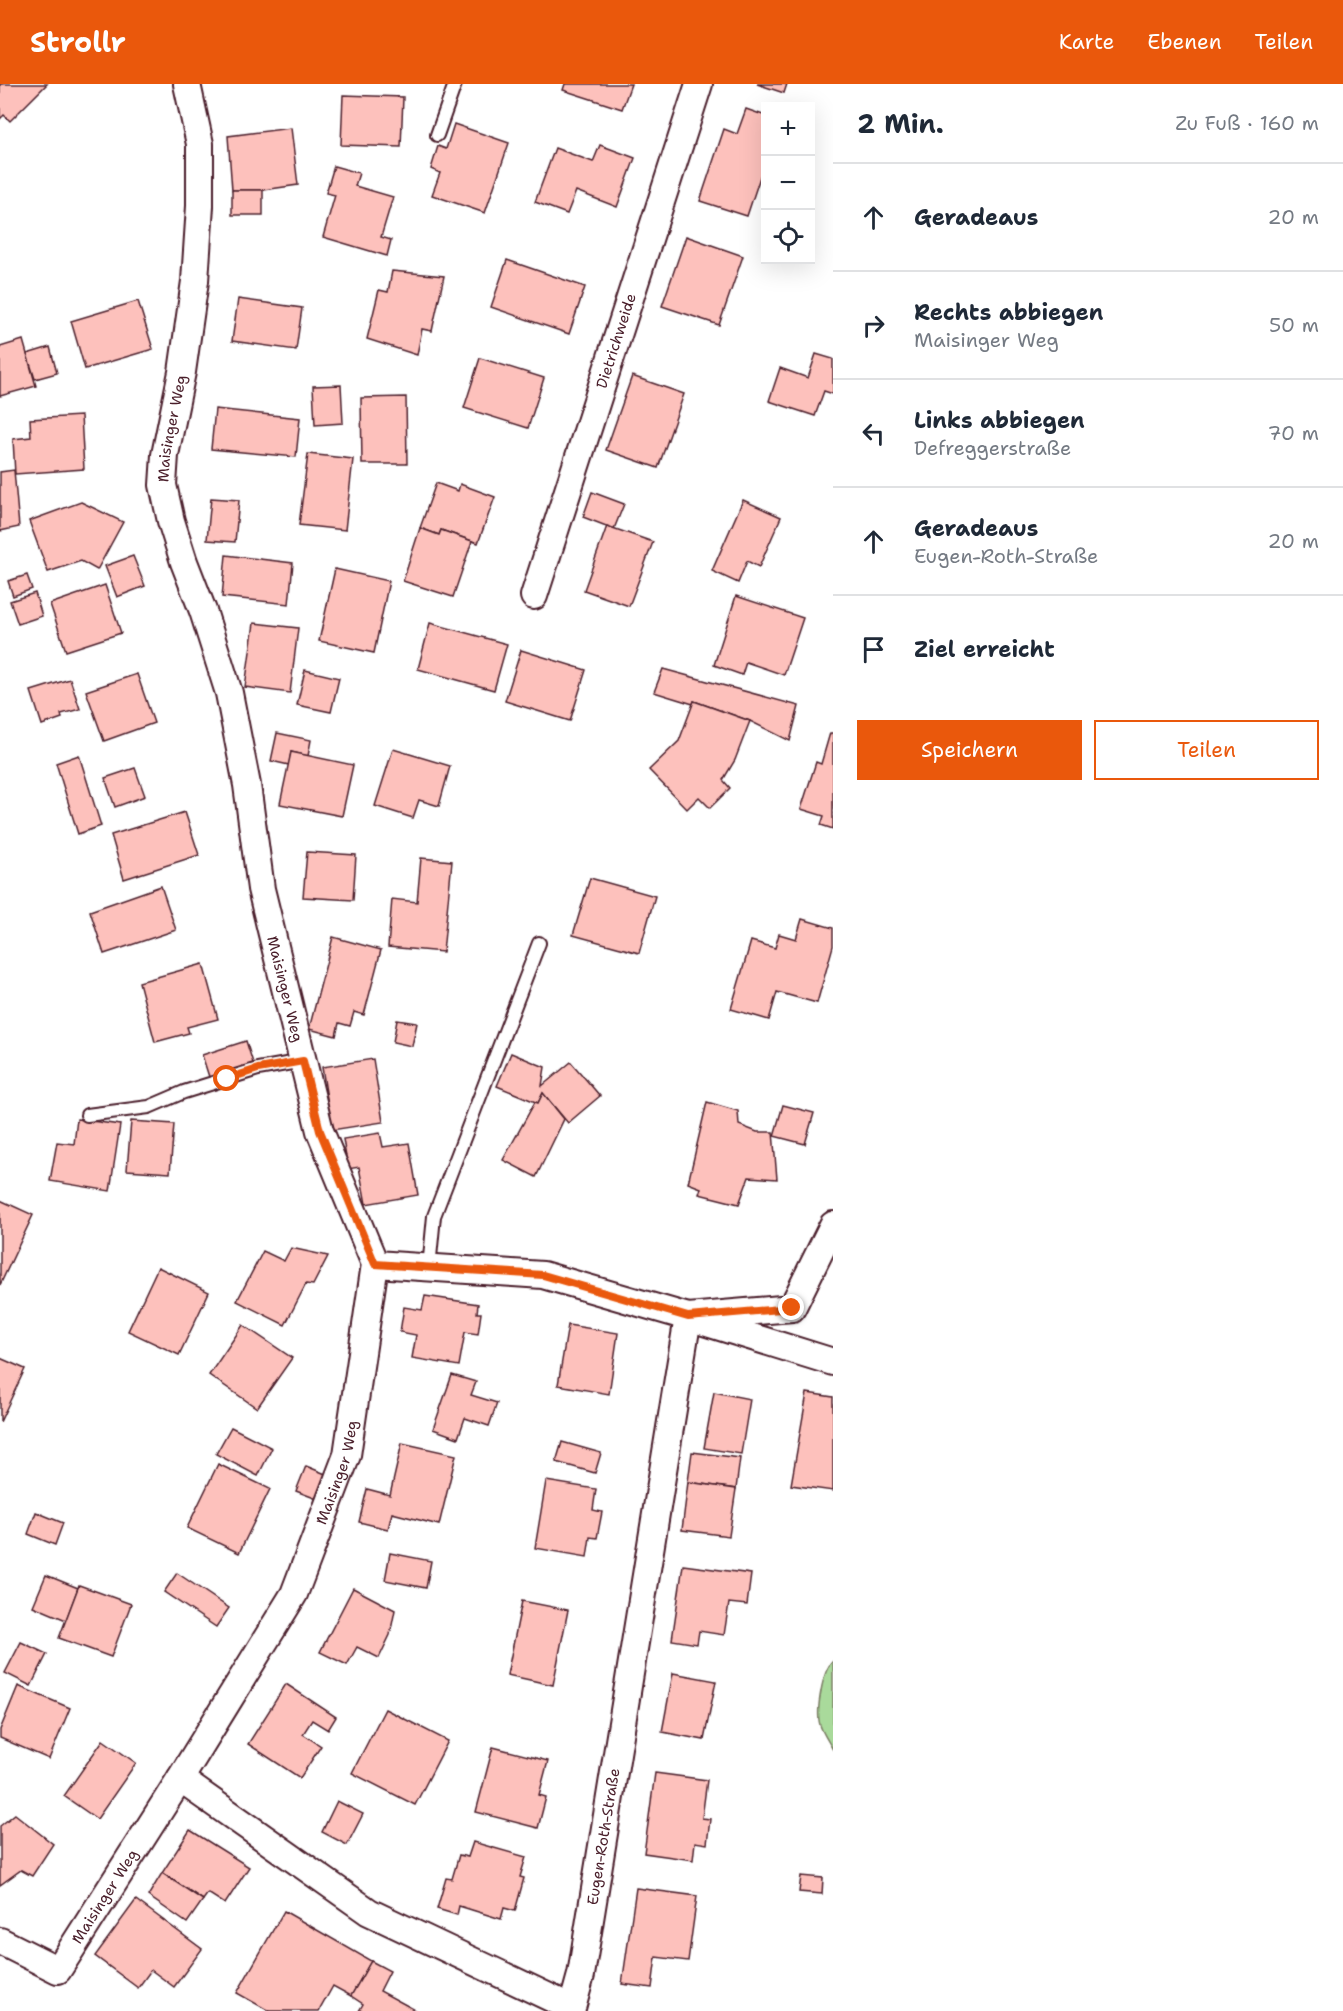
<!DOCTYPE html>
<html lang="de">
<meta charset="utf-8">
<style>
:root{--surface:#fff;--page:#f2f2f3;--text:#1f2937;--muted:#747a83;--line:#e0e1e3;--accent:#ea580c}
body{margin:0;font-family:"Shantell Sans",sans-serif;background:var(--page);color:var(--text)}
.controls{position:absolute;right:18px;top:18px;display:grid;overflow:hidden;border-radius:0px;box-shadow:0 6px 24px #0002}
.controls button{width:54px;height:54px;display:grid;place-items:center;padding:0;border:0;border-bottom:2px solid var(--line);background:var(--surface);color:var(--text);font:30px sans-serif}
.stop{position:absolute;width:18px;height:18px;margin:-14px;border:4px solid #ea580c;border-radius:50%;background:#fff}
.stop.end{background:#ea580c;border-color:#fff;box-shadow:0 2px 6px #0008}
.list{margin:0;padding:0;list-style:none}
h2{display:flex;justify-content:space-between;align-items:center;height:78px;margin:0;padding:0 24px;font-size:26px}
h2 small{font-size:20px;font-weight:400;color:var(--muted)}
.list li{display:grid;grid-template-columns:39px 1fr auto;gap:18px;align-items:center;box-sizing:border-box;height:108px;padding:0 24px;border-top:2px solid var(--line)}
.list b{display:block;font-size:22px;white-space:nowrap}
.list p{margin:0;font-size:20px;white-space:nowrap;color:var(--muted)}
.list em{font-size:20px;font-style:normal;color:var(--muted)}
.actions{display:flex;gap:12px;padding:18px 24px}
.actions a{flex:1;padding:14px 0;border:2px solid var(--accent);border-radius:0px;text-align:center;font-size:21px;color:var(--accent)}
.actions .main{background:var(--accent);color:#fff}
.icon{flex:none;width:33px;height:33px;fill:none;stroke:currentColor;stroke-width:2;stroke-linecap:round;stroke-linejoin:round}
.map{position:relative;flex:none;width:833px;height:1927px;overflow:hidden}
header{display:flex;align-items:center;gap:36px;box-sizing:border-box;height:84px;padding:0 30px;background:var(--accent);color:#fff}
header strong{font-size:28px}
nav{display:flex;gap:33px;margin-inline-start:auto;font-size:21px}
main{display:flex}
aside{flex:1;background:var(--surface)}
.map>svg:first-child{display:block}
</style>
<header>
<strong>Strollr</strong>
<nav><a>Karte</a><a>Ebenen</a><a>Teilen</a></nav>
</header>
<main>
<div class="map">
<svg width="833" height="1927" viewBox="0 0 833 1927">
<rect width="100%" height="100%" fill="#fff"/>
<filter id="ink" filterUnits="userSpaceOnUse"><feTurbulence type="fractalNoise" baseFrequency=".0167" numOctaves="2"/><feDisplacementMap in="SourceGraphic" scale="12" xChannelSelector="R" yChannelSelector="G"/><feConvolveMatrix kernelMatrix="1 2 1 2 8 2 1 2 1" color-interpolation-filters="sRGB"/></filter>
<g filter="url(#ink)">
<path fill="#a9da9b" stroke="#7a7c63" stroke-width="1.5" d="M833 1577V1666C829 1658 823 1650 820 1641 816 1628 822 1586 833 1577Z"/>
<g fill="#fdc1bc" stroke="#4a1f2b" stroke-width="1.5">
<path d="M0 0H47L10 37 4 31 0 35Z"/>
<path d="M565 0H631L622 25 563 6Z"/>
<path d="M757 0H787L784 9Z"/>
<path d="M343 11 403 13 401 63 341 61Z"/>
<path d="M746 25 766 32V75L747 132 700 117 724 45 737 50Z"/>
<path d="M454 40 509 59 485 129 432 111 440 89 431 85 438 62 446 65Z"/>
<path d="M291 44 298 101 263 106H232L228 52Z"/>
<path d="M600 61 635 74 617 123 576 107 567 130 535 118 555 64 593 78Z"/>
<path d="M334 82 359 89 355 102 393 113 381 153 391 156 387 172 323 153 335 111 326 109Z"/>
<rect x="232" y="106" width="31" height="25"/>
<path d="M686 152 743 172 719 241 662 222Z"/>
<path d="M507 176 585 203 569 250 491 223Z"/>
<path d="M392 187 444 192 432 247 422 245 417 271 367 255 379 206 388 208Z"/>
<path d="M238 215 302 224 296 266 232 257Z"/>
<path d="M138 217 153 265 85 285 71 237Z"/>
<path d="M23 256 36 302 0 312V263Z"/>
<path d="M50 263 57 289 35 295 27 270Z"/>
<path d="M816 270 833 275V310L824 307 815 332 769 317 780 284 808 294Z"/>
<path d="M480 274 544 294 528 344 464 324Z"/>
<path d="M632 292 684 310 658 384 606 366Z"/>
<path d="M341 301 343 339 315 341 313 302Z"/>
<path d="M406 313 407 380H362L361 314Z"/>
<path d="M215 325 300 334 296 373 211 365Z"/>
<path d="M81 332 84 385 15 390 13 355 31 353 30 335Z"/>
<path d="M308 370 353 375 345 446 299 441Z"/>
<path d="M14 386 19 443 0 447V388Z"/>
<path d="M436 399 458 407 460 400 495 413 478 459 441 446 439 451 420 444Z"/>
<path d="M592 408 624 420 614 445 583 433Z"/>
<path d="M211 414 239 416 235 458 207 456Z"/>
<path d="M743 416 781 433 759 483 747 477 738 499 712 487Z"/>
<path d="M81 418 123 438 97 486 81 477 48 488 29 437Z"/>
<path d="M607 442 653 458 629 522 584 506Z"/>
<path d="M420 444 439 451 441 446 472 457 453 513 403 497Z"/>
<path d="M226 471 293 479 289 520 222 513Z"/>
<path d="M133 472 145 502 117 513 105 482Z"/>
<path d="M335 485 389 497 374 569 319 557Z"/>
<path d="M27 491 32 505 13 512 8 497Z"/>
<path d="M105 501 121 549 66 567 50 520Z"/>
<path d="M35 509 42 532 18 540 10 517Z"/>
<path d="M736 512 803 534 784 591 746 578 742 591 714 581Z"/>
<path d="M254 539 298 544 290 609 245 603Z"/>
<path d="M430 539 507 560 494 606 418 585Z"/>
<path d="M521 566 586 586 570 637 505 617Z"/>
<path d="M663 585 799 622 790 657 750 637 694 617 693 620 654 608Z"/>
<path d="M305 586 339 594 331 628 297 621Z"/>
<path d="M137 590 154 639 104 657 86 607Z"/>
<path d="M70 595 80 625 61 630 62 634 42 641 31 607Z"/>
<path d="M694 617 750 637 735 676 723 696 730 704 710 724 699 713 687 725 649 686 679 657Z"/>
<path d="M277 649 311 656 308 672 291 668 289 681 271 677Z"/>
<path d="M830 649H833V745L821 741 824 732 801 725 816 678 821 680Z"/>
<path d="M393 665 450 682 439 722 419 716 413 734 375 722Z"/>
<path d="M291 668 353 681 342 732 280 720Z"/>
<path d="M79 671 101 742 78 750 56 679Z"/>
<path d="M135 684 145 712 115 723 105 694Z"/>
<path d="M185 728 199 771 124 795 111 751Z"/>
<path d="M307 768 356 771 353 816 303 813Z"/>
<path d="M421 774 452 777 443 868 388 863 392 815 417 818Z"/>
<path d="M590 794 655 812 639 869 573 851Z"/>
<path d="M161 802 176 846 104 870 90 827Z"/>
<path d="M802 835 833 844V862L817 919 777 908 769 936 731 925 751 857 775 864 779 850 796 855Z"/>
<path d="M333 853 381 866 364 931 354 928 350 942 339 939 336 952 309 945Z"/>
<path d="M203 880 218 935 187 943 189 949 155 958 139 898Z"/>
<path d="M397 936 417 939 412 962 393 958Z"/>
<path d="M246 957 254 982 210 996 202 971Z"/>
<path d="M511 969 545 983 542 1002 571 978 600 1012 568 1039 543 1009 538 1019 497 1002Z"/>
<path d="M373 975 383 1038 332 1046 322 983Z"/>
<path d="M543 1009 564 1035 536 1093 503 1076 535 1018 538 1019Z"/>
<path d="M707 1018 738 1027 739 1041 757 1048H773L777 1095 749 1093 739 1120 699 1110 701 1104 688 1099Z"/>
<path d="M783 1021 814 1029 805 1060 774 1052Z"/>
<path d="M77 1035 120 1041 110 1107 50 1097 57 1058 74 1060Z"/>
<path d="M131 1037 174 1040 170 1089 127 1086Z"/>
<path d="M380 1049 383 1063 409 1059 418 1111 366 1120 359 1083 348 1085 343 1055Z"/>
<path d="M0 1116 33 1131 0 1201Z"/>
<path d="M291 1164 328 1172 313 1201 306 1200 285 1241 237 1217 263 1167 284 1177Z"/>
<path d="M158 1183 209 1208 179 1271 128 1247Z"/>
<path d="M425 1212 478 1220 477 1229H481L478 1250 465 1248 459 1282 412 1274 416 1251 400 1248 404 1223 422 1226Z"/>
<path d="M243 1241 292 1274 257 1324 209 1291Z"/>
<path d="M568 1241 618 1249 609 1310 558 1301Z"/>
<path d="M0 1274 25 1285 0 1338Z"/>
<path d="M452 1291 476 1298 471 1311 497 1319 489 1342 465 1334 458 1354 433 1345Z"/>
<path d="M714 1308 750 1315 741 1370 704 1364Z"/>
<path d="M807 1309 833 1313V1407L791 1401Z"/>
<path d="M231 1343 272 1364 258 1392 216 1370Z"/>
<path d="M562 1358 601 1369 595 1389 556 1378Z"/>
<path d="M402 1359 456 1371 439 1441 392 1429 388 1445 359 1438 367 1405 390 1411Z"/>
<path d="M692 1368 740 1374 736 1405 688 1398Z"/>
<path d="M218 1380 270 1405 239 1469 187 1444Z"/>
<path d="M306 1382 328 1391 317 1415 296 1407Z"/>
<path d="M546 1397 596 1405 593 1426 602 1428 597 1454 590 1453 587 1473 535 1464Z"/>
<path d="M688 1398 736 1405 729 1452 682 1446Z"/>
<path d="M36 1428 63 1439 55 1461 28 1450Z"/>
<path d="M390 1469 431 1477 426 1504 385 1496Z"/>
<path d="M683 1481 751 1490 747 1521 729 1519 724 1551 699 1547 697 1560 672 1556Z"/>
<path d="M177 1489 229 1524 216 1543 164 1508Z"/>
<path d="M46 1491 78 1504 66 1536 33 1522Z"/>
<path d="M79 1501 131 1520 111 1573 59 1554Z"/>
<path d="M353 1504 395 1526 390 1551 379 1574 357 1563 347 1581 320 1568Z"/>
<path d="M522 1517 568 1526 553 1601 507 1591Z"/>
<path d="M21 1558 47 1570 31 1602 5 1589Z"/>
<path d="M673 1589 716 1597 704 1656 662 1648Z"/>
<path d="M286 1600 336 1633 328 1646 312 1636 303 1650 321 1662 300 1694 248 1660Z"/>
<path d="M18 1602 70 1624 49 1675 0 1654V1646Z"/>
<path d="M385 1625 448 1657 415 1721 352 1689Z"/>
<path d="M103 1656 136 1679 97 1735 64 1712Z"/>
<path d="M493 1663 548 1677 539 1711 546 1713 538 1744 476 1728Z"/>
<path d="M655 1689 707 1696 702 1734 710 1735 707 1760 695 1758 693 1776 644 1769Z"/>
<path d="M337 1717 363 1730 347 1761 322 1748Z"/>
<path d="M15 1730 53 1760 32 1792 21 1786 0 1801V1742Z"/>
<path d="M190 1746 249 1783 225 1820 208 1809 203 1816 162 1789Z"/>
<path d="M473 1758 526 1773 520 1793 524 1794 515 1827 504 1824 501 1835 459 1822 457 1831 437 1825 446 1794 452 1795 459 1771 468 1773Z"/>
<path d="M162 1789 203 1816 187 1839 148 1812Z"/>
<path d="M801 1792 823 1794 822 1810 799 1808Z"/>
<path d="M636 1804 697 1812 688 1877 656 1873 652 1904 622 1900Z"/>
<path d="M136 1816 202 1865 174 1903 151 1886 138 1904 95 1872Z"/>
<path d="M284 1827 371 1877 351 1912 333 1902 319 1927H269L237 1909Z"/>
<path d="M371 1877 390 1887 380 1907 417 1927H359L363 1920 351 1912Z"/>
</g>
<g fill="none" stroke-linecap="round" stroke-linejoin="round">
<g stroke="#4a1f2b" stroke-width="16">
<g id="service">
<path d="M437 51 455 0"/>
<path d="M87 1031 149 1023 184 1008 258 985 303 977"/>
<path d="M429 1184 434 1132 539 859"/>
</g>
</g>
<g stroke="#4a1f2b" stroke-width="30">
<g id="minor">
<path id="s1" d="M534 512 699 0"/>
<path d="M375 1180 543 1191 688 1233 833 1278"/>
<path id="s2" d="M180 1695 369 1828 572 1924 581 1891 688 1233 792 1224 833 1141"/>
<path id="s3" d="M0 1857 58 1886 180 1695 294 1510 347 1371 375 1180 320 1047 261 805 247 701 229 609 203 527 184 478 171 437 163 401 165 371 182 288 195 197 200 122V60L187 0"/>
</g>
</g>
<use href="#service" stroke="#fff" stroke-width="12"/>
<use href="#minor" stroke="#fff" stroke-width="26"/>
</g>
</g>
<g fill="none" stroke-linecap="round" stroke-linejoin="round" filter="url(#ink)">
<path stroke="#ea580c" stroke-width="8" d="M227 995 258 985 303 977 320 1047 375 1180 543 1191 688 1233 792 1224"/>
</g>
<g text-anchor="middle" stroke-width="4.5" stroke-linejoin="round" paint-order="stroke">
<g font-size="15" fill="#4a1f2b" stroke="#fff">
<text dy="5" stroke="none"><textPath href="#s1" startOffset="268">Dietrichweide</textPath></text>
<text dy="5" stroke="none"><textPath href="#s3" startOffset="1718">Maisinger Weg</textPath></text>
<text transform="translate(285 905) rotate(76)" y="5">Maisinger Weg</text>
<text dy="5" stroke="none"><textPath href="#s3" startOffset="638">Maisinger Weg</textPath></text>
<text dy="5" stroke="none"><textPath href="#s2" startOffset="630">Eugen-Roth-Straße</textPath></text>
<text dy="5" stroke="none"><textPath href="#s3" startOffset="152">Maisinger Weg</textPath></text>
</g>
</g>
</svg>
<div class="controls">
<button>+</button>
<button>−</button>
<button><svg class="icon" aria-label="locate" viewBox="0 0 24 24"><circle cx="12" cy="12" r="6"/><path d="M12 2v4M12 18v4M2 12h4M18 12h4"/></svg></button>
</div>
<div class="stop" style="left:227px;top:995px"></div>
<div class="stop end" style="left:792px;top:1224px"></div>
</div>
<aside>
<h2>2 Min.<small>Zu Fuß · 160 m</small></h2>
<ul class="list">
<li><svg class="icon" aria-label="ahead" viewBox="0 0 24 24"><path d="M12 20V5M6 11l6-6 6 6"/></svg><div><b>Geradeaus</b></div><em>20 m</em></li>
<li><svg class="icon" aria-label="right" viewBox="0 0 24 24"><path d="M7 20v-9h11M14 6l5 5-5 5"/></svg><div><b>Rechts abbiegen</b><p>Maisinger Weg</p></div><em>50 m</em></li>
<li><svg class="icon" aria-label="left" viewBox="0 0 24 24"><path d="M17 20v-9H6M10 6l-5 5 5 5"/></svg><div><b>Links abbiegen</b><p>Defreggerstraße</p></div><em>70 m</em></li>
<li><svg class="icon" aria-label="ahead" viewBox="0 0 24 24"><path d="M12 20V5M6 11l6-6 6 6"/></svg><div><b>Geradeaus</b><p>Eugen-Roth-Straße</p></div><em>20 m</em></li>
<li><svg class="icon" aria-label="arrive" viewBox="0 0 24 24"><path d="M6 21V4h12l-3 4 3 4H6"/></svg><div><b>Ziel erreicht</b></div></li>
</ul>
<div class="actions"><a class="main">Speichern</a><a>Teilen</a></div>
</aside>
</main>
